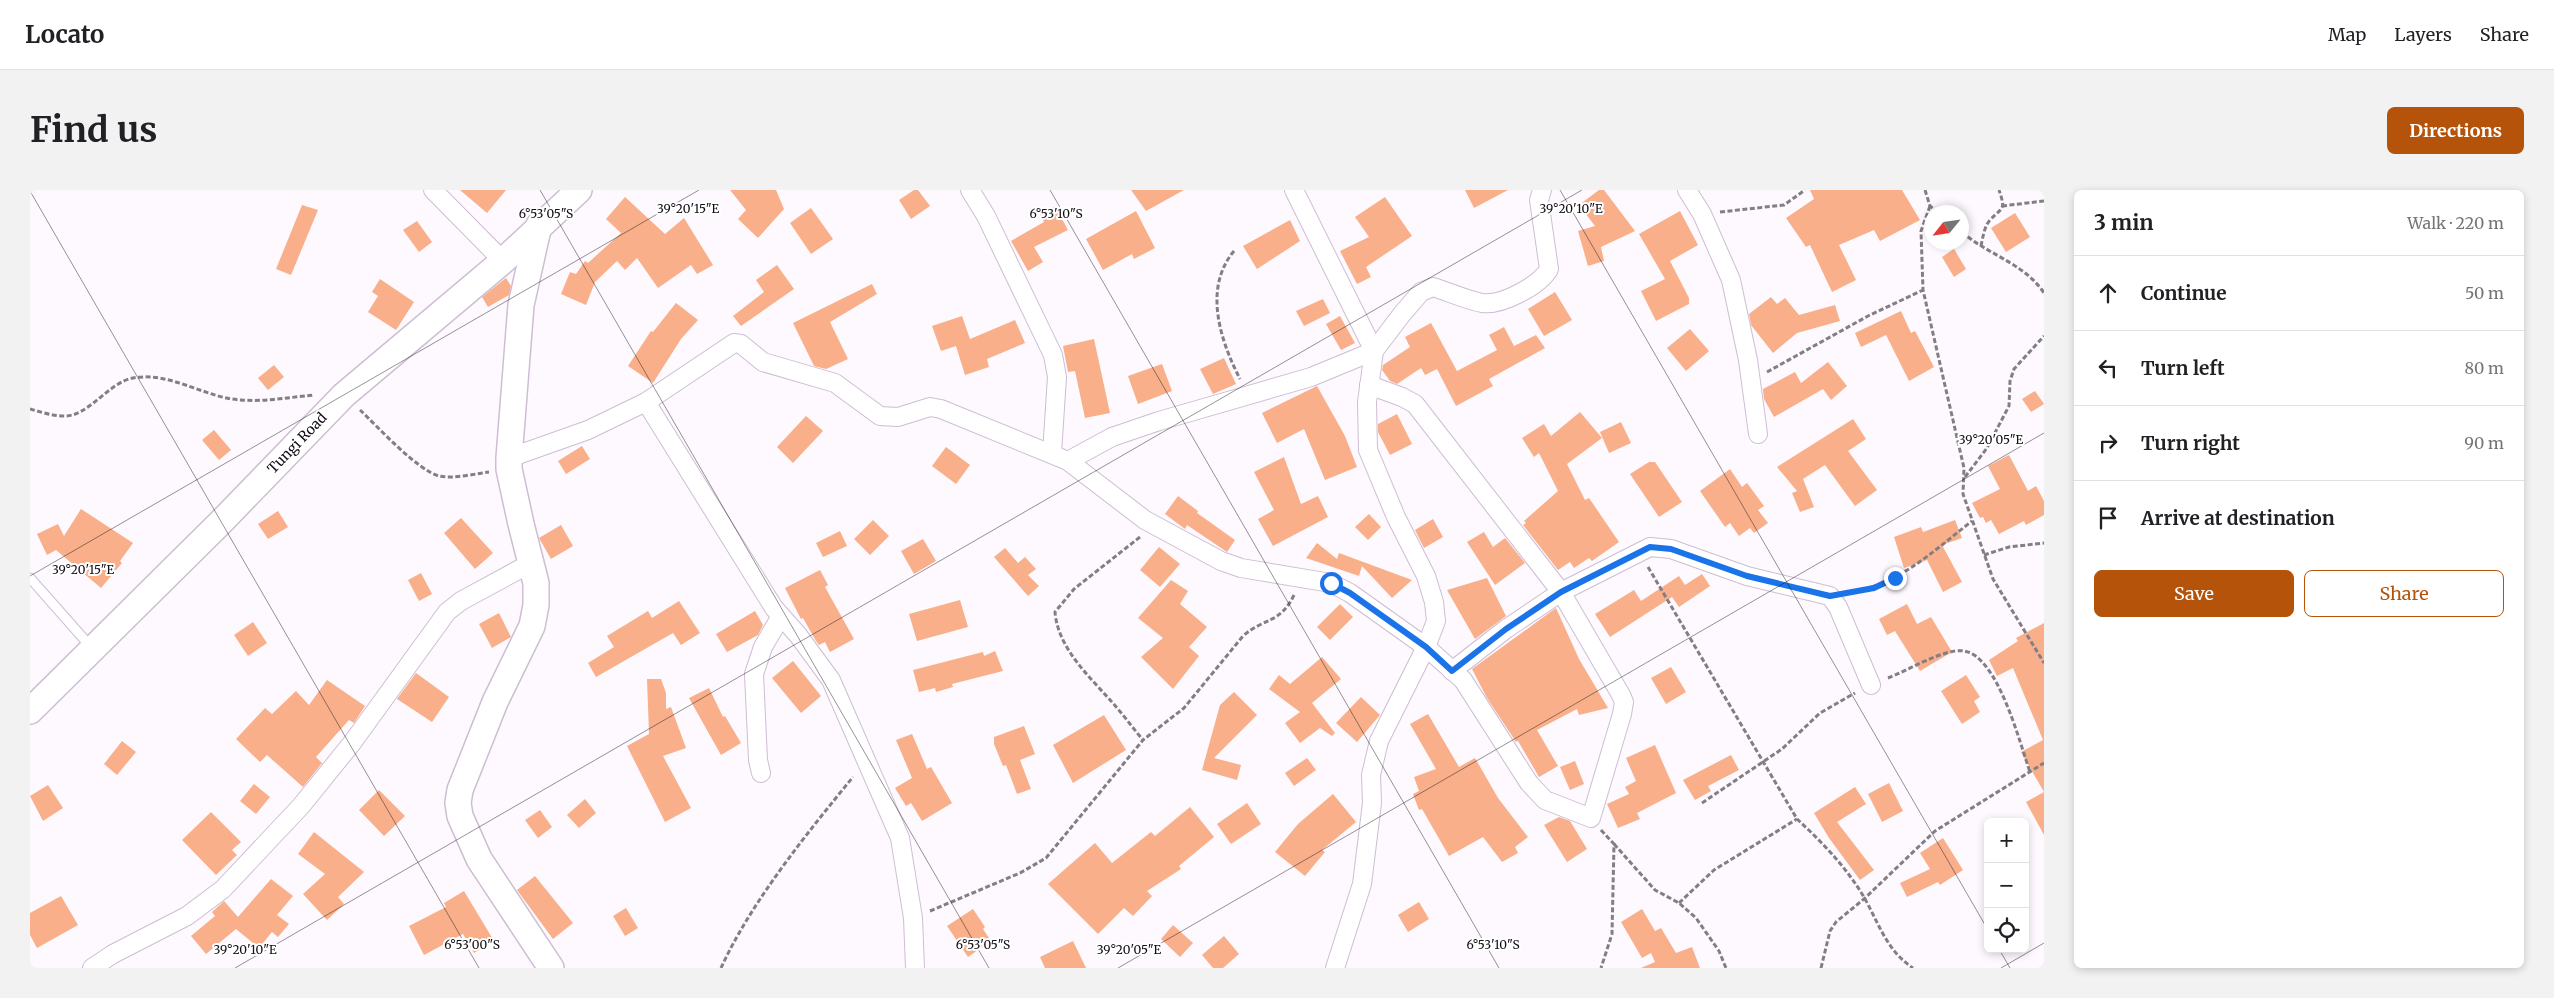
<!DOCTYPE html>
<meta charset="utf-8">
<style>
:root{--surface:#fff;--page:#f2f2f2;--text:#202124;--muted:#757577;--line:#e0e0e0;--accent:#b45309}
body{margin:0;font-family:Merriweather,serif;background:var(--page);color:var(--text)}
.controls{position:absolute;right:15px;bottom:15px;display:grid;overflow:hidden;border-radius:8px;box-shadow:0 2px 8px #0003}
.controls button{width:45px;height:45px;display:grid;place-items:center;padding:0;border:0;border-bottom:1px solid var(--line);background:var(--surface);color:var(--text);font:25px sans-serif}
.compass{position:absolute;left:1894px;top:15px;width:45px;height:45px;border-radius:50%;background:var(--surface);box-shadow:0 2px 8px #0003;rotate:240deg}
.stop{position:absolute;width:15px;height:15px;margin:-11px;border:4px solid #1a73e8;border-radius:50%;background:#fff}
.stop.end{background:#1a73e8;border-color:#fff;box-shadow:0 1px 5px #0008}
.list{margin:0;padding:0;list-style:none}
h2{display:flex;justify-content:space-between;align-items:center;height:65px;margin:0;padding:0 20px;font-size:21px}
h2 small{font-size:16px;font-weight:400;color:var(--muted)}
.list li{display:grid;grid-template-columns:32px 1fr auto;gap:15px;align-items:center;box-sizing:border-box;height:75px;padding:0 20px;border-top:1px solid var(--line)}
.list b{display:block;font-size:19px;white-space:nowrap}
.list em{font-size:16px;font-style:normal;color:var(--muted)}
.actions{display:flex;gap:10px;padding:15px 20px}
.actions a{flex:1;padding:11px 0;border:1px solid var(--accent);border-radius:8px;text-align:center;font-size:18px;color:var(--accent)}
.actions .main{background:var(--accent);color:#fff}
.icon{flex:none;width:28px;height:28px;fill:none;stroke:currentColor;stroke-width:2;stroke-linecap:round;stroke-linejoin:round}
.map{position:relative;flex:none;width:2014px;height:778px;overflow:hidden;border-radius:8px}
header{display:flex;align-items:center;gap:30px;box-sizing:border-box;height:70px;padding:0 25px;background:var(--surface);border-bottom:1px solid var(--line)}
header strong{font-size:24px}
nav{display:flex;gap:28px;margin-inline-start:auto;font-size:18px}
.intro{display:flex;align-items:center;justify-content:space-between;box-sizing:border-box;height:120px;padding:0 30px}
h1{margin:0;font-size:35px}
.button{padding:12px 22px;border-radius:8px;background:var(--accent);color:#fff;font-size:18px;font-weight:700}
main{display:flex;gap:30px;padding:0 30px}
aside{flex:1;background:var(--surface);border-radius:8px;box-shadow:0 2px 8px #0003}
.map>svg:first-child{display:block}
</style>
<header>
<strong>Locato</strong>
<nav><a>Map</a><a>Layers</a><a>Share</a></nav>
</header>
<div class="intro"><h1>Find us</h1><a class="button">Directions</a></div>
<main>
<div class="map">
<svg width="2014" height="778" viewBox="0 0 2014 778">
<rect width="100%" height="100%" fill="#fdf9fe"/>
<g fill="#f9af89">
<path d="M430 0H476L457 23Z"/>
<path d="M700 0H746L754 19 728 48 708 29 716 20Z"/>
<path d="M884 0H888L900 16 881 29 869 10Z"/>
<path d="M1101 0H1154L1116 21Z"/>
<path d="M1435 0H1478L1444 18Z"/>
<path d="M1569 0H1574L1605 41 1571 57 1574 71 1558 76 1548 41 1565 36 1549 15Z"/>
<path d="M1780 0H1872L1890 30 1850 51 1844 40 1809 55 1826 90 1802 102 1780 55 1776 57 1756 28 1784 9Z"/>
<path d="M595 7 635 44 654 28 683 75 667 84 661 75 628 98 607 68 595 80 587 71 565 92 556 115 531 104 540 82 546 84 555 71 558 73 591 43 576 29Z"/>
<path d="M1355 7 1382 46 1336 77 1341 87 1327 94 1310 61 1339 47 1325 27Z"/>
<path d="M272 15 288 20 261 85 246 79Z"/>
<path d="M1025 16 1038 40 1004 57 1013 72 998 81 981 51 1014 32 1010 24Z"/>
<path d="M781 18 803 49 781 64 760 33Z"/>
<path d="M1106 21 1125 58 1104 69 1102 64 1073 80 1056 49Z"/>
<path d="M1650 21 1668 55 1640 71 1659 108V114L1626 131 1611 101 1635 89 1609 44Z"/>
<path d="M1985 23 2000 47 1976 62 1961 38Z"/>
<path d="M1260 30 1270 51 1227 79 1213 56Z"/>
<path d="M387 31 402 52 389 62 373 40Z"/>
<path d="M1924 59 1936 79 1924 87 1912 67Z"/>
<path d="M747 75 764 99 711 136 703 126 734 102 726 90Z"/>
<path d="M476 88 481 96 479 105 458 117 452 107Z"/>
<path d="M350 89 384 112 366 140 338 122 348 106 342 102Z"/>
<path d="M842 94 847 104 800 132 818 169 796 179 784 176 763 133Z"/>
<path d="M1525 102 1542 130 1514 146 1498 119Z"/>
<path d="M1741 107 1747 114 1755 108 1769 125 1805 115 1810 131 1767 143 1743 163 1721 135 1719 124Z"/>
<path d="M1293 109 1300 123 1274 136 1266 121Z"/>
<path d="M646 113 668 130 651 149 623 193 598 176 621 141 623 142Z"/>
<path d="M1871 121 1881 143 1885 141 1904 177 1879 191 1856 145 1831 157 1825 143Z"/>
<path d="M932 126 940 149 985 130 995 153 957 169 959 177 935 185 926 156 911 161 902 136Z"/>
<path d="M1310 126 1325 153 1311 160 1296 134Z"/>
<path d="M1401 133 1427 181 1467 160 1459 145 1474 137 1484 156 1506 145 1515 158 1459 189 1463 196 1426 216 1407 179 1395 185 1391 178 1367 194 1360 191 1352 180 1353 175 1380 157 1375 147Z"/>
<path d="M1660 139 1679 161 1656 181 1637 158Z"/>
<path d="M1064 149 1080 223 1055 228 1045 181 1038 182 1033 156Z"/>
<path d="M1194 168 1206 194 1183 204 1170 179Z"/>
<path d="M1798 172 1817 196 1801 210 1793 199 1744 227 1734 209 1733 199 1765 182 1771 193Z"/>
<path d="M1132 174 1142 201 1108 214 1098 186Z"/>
<path d="M244 175 254 187 238 200 228 188Z"/>
<path d="M1287 196 1315 246 1327 277 1295 290 1274 239 1247 253 1232 223Z"/>
<path d="M2005 201 2014 214 2001 222 1992 209Z"/>
<path d="M1550 222 1572 248 1537 274 1555 310 1559 308 1589 352 1562 371 1559 368 1544 378 1540 372 1528 380 1493 335 1496 333 1494 331 1528 301 1509 263 1504 267 1492 248 1514 234 1521 246Z"/>
<path d="M1367 224 1382 254 1360 265 1348 242V234Z"/>
<path d="M776 226 793 241 763 273 747 257Z"/>
<path d="M1823 229 1836 249 1818 261 1847 300 1825 316 1795 275 1773 289 1784 317 1770 322 1762 303 1767 301 1747 277Z"/>
<path d="M1591 232 1601 253 1579 263 1570 242Z"/>
<path d="M184 240 201 260 189 270 172 250Z"/>
<path d="M552 256 560 269 536 284 528 271Z"/>
<path d="M916 257 940 275 926 294 902 276Z"/>
<path d="M1979 265 1998 301 2006 296 2014 311V325L1996 335 1994 331 1969 344 1961 330 1956 333 1953 327 1950 328 1942 313 1970 299 1958 276Z"/>
<path d="M1254 267 1271 314 1288 306 1298 327 1243 356 1228 329 1244 320 1224 282Z"/>
<path d="M1619 272H1625L1652 312 1629 327 1600 284Z"/>
<path d="M1700 279 1712 297 1717 293 1734 316 1728 320 1738 333 1724 343 1720 338 1709 346 1700 333 1695 337 1670 301Z"/>
<path d="M1148 306 1168 321 1167 323 1205 350 1197 362 1157 335 1155 339 1135 324Z"/>
<path d="M51 319 103 353 90 371 92 373 71 398 26 360 17 365 7 344 28 334 34 346Z"/>
<path d="M248 321 258 337 238 349 228 334Z"/>
<path d="M1339 324 1351 337 1338 350 1325 337Z"/>
<path d="M431 328 463 363 445 379 414 343Z"/>
<path d="M1403 329 1413 347 1394 358 1385 340Z"/>
<path d="M843 330 859 346 840 365 824 349Z"/>
<path d="M1925 330 1932 348 1912 355 1932 392 1913 402 1897 370 1874 378 1864 347 1891 337 1893 342Z"/>
<path d="M531 335 543 356 521 369 509 348Z"/>
<path d="M810 341 817 356 793 367 786 353Z"/>
<path d="M1454 342 1463 357 1475 348 1495 373 1465 395 1437 352Z"/>
<path d="M893 349 906 371 884 384 871 361Z"/>
<path d="M1287 353 1307 369 1309 363 1382 390 1362 408 1332 376 1329 386 1276 368Z"/>
<path d="M1129 357 1150 374 1130 397 1110 380Z"/>
<path d="M975 358 988 373 995 367 1006 379 998 385 1009 396 998 406 964 367Z"/>
<path d="M790 380 798 395 795 397 824 449 800 462 795 452 789 455 786 451 773 428 771 429 755 398Z"/>
<path d="M391 383 402 404 389 411 378 390Z"/>
<path d="M1672 384 1680 396 1649 417 1642 407 1580 447 1565 424 1604 400 1611 411 1649 386 1655 395Z"/>
<path d="M1457 388 1476 426 1445 449 1417 400Z"/>
<path d="M1141 390 1158 401 1150 414 1177 437 1159 457 1169 466 1143 499 1111 467 1133 448 1108 428Z"/>
<path d="M930 410 938 437 887 451 879 424Z"/>
<path d="M649 411 670 443 651 455 643 443 566 487 558 473 584 457 577 446 618 421 622 428Z"/>
<path d="M1310 414 1323 427 1300 450 1287 437Z"/>
<path d="M1877 414 1887 434 1901 427 1922 462 1890 481 1865 441 1857 445 1849 429Z"/>
<path d="M1526 418 1549 469 1578 518 1549 525 1547 519 1507 540 1528 576 1509 587 1488 551 1486 552 1457 508 1442 479Z"/>
<path d="M725 421 733 435 728 445 697 462 686 444Z"/>
<path d="M469 423 481 447 462 458 449 434Z"/>
<path d="M223 432 237 453 218 466 204 445Z"/>
<path d="M2014 433V602L1991 562 2013 550 1983 478 1967 486 1959 470 1988 451 1986 448Z"/>
<path d="M965 461 973 481 922 494 923 497 906 502 905 498 889 502 883 480 953 462 954 466Z"/>
<path d="M1292 467 1311 489 1282 513 1305 543 1302 546 1290 538 1270 553 1255 533 1270 522 1239 499 1249 485 1260 494Z"/>
<path d="M763 471 791 506 771 523 742 488Z"/>
<path d="M1641 477 1656 502 1636 514 1621 488Z"/>
<path d="M386 483 419 507 402 532 367 509Z"/>
<path d="M1936 485 1950 507 1944 511 1950 522 1932 534 1911 501Z"/>
<path d="M617 489H631L636 503V519L641 517 656 558 633 566 661 618 635 632 597 556 619 544Z"/>
<path d="M297 490 335 516 324 533 319 530 286 567 292 573 273 597 237 565 230 572 206 549 235 518 242 524 266 501 279 515Z"/>
<path d="M679 498 693 527 695 526 711 553 691 565 659 508Z"/>
<path d="M1204 502 1227 525 1184 568 1211 575 1207 590 1172 580 1190 515Z"/>
<path d="M1331 507 1350 525 1327 552 1306 533Z"/>
<path d="M1398 524 1429 577 1445 568 1468 608 1498 647 1485 657 1488 663 1472 672 1453 647 1419 666 1392 619 1389 620 1383 604 1389 601 1384 587 1406 579 1380 534Z"/>
<path d="M1074 525 1096 560 1043 593 1023 555Z"/>
<path d="M994 536 1005 564 990 570 1001 599 987 604 976 575 973 576 964 554V547Z"/>
<path d="M882 544 897 579 901 577 922 613 892 631 881 613 876 616 865 598 882 588 866 550Z"/>
<path d="M92 551 106 562 87 585 74 574Z"/>
<path d="M1625 555 1646 603 1607 623 1610 629 1588 638 1577 614 1599 604 1595 597 1606 591 1596 568Z"/>
<path d="M1701 565 1709 580 1678 596 1681 601 1665 610 1653 590Z"/>
<path d="M1277 568 1286 580 1264 596 1255 583Z"/>
<path d="M1545 571 1554 594 1540 600 1530 577Z"/>
<path d="M1859 593 1873 621 1852 632 1838 604Z"/>
<path d="M224 594 240 607 226 624 210 611Z"/>
<path d="M18 595 33 618 13 631 0 606Z"/>
<path d="M1825 597 1836 614 1807 632 1844 680 1830 690 1799 648 1784 623Z"/>
<path d="M349 600 375 626 354 646 329 620Z"/>
<path d="M2014 602V645L1996 612Z"/>
<path d="M1303 604 1326 632 1292 660 1295 662 1275 686 1245 662 1268 634Z"/>
<path d="M555 609 566 623 549 638 537 625Z"/>
<path d="M1217 613 1231 634 1201 654 1187 634Z"/>
<path d="M1160 617 1184 647 1149 676 1151 679 1117 701 1122 706 1103 726 1094 718 1068 744 1018 694 1065 653 1082 673 1121 642 1125 646Z"/>
<path d="M510 620 522 637 508 648 495 630Z"/>
<path d="M181 622 211 652 202 660 207 665 186 685 152 650Z"/>
<path d="M1529 627 1540 631 1557 659 1537 672 1514 635Z"/>
<path d="M284 642 334 682 308 707 314 714 297 730 273 704 295 684 268 664Z"/>
<path d="M1913 648 1933 680 1910 695 1908 692 1877 707 1870 693 1900 679 1890 663Z"/>
<path d="M505 686 543 733 523 749 487 700Z"/>
<path d="M241 689 263 706 247 725 259 734 248 747 242 742 229 758 206 739 176 764 161 746 185 726 182 722 194 711 208 727Z"/>
<path d="M434 701 464 751 444 763 433 744 394 765 379 736 416 717 414 713Z"/>
<path d="M31 706 48 735 7 758 0 745V723Z"/>
<path d="M1389 712 1399 729 1378 742 1368 725Z"/>
<path d="M596 718 608 738 595 746 583 726Z"/>
<path d="M943 719 955 737 953 739 961 751 938 767 917 736Z"/>
<path d="M1612 719 1625 741 1631 738 1646 763 1662 757 1670 778H1611L1625 772 1621 763 1612 768 1591 732Z"/>
<path d="M1143 735 1163 753 1150 767 1131 749Z"/>
<path d="M1194 746 1209 764 1193 778H1183L1172 765Z"/>
<path d="M1043 751 1056 778H1015L1010 767Z"/>
</g>
<g fill="none" stroke-linecap="round" stroke-linejoin="round">
<g stroke="#cebdd3" stroke-width="11">
<path id="lane" d="M0 388 61 457"/>
</g>
<g stroke="#cebdd3" stroke-width="20">
<g id="street">
<path d="M403 0 473 71"/>
<path d="M940 0 956 26 1023 165 1027 187 1022 263"/>
<path d="M1264 0 1344 161 1337 212 1338 260 1366 327 1396 386 1404 412 1406 431 1396 457 1349 551 1341 585 1342 613 1332 694 1305 778"/>
<path d="M1657 0 1672 24 1701 90 1718 170 1728 244"/>
<path d="M616 212 744 418 768 445 801 490 870 648 883 728 885 778"/>
<path d="M479 268 558 240 616 212 704 153 711 154 733 172 805 193 850 226 868 227 900 217 911 219 1038 271 1115 330 1191 371 1211 378 1301 393 1320 403 1396 457 1433 490 1499 593 1515 610 1561 628 1592 524 1594 512 1591 505 1531 402 1385 214 1372 207 1339 195"/>
<path d="M1038 271 1082 247 1129 231 1281 187 1344 161 1372 124 1391 102 1403 97C1419 102 1436 110 1452 113 1472 116 1510 95 1519 79L1509 10 1512 0"/>
<path d="M1422 481 1476 439 1531 402 1620 357 1641 359 1717 386 1800 406 1808 417 1841 495"/>
<path d="M731 583 728 570 724 484 733 457 751 426"/>
<path d="M62 778 83 764 157 726 193 699 271 616 322 553 417 422 431 411 501 373"/>
</g>
</g>
<g stroke="#cebdd3" stroke-width="28">
<g id="secondary">
<path d="M509 35 491 115 479 268V279L491 334 506 393V415L502 436 465 512 430 600 428 613 430 626 449 669 521 778"/>
<path d="M0 521 191 332 314 205 473 71 549 0"/>
</g>
</g>
<g stroke="#827e84" stroke-width="3" stroke-dasharray="5 2.5" stroke-linecap="butt">
<path d="M1895 0 1900 16 1908 22"/>
<path d="M1900 16 1891 41 1893 100 1934 278 1933 304 1963 389 2014 473"/>
<path d="M1972 16 2014 11"/>
<path d="M1690 22 1754 15 1775 0"/>
<path d="M1932 42C1958 65 1994 73 2014 103"/>
<path d="M1951 56C1953 47 1954 37 1960 30 1973 16 1976 21 1969 0"/>
<path d="M1204 61C1173 98 1190 150 1210 189"/>
<path d="M1737 182 1838 126 1893 100"/>
<path d="M0 219C11 222 23 226 34 226 58 227 79 192 103 188 140 181 175 208 211 210 235 212 261 207 284 205"/>
<path d="M330 220C348 237 387 280 409 286 425 289 443 284 459 282"/>
<path d="M1935 287 1957 258 1979 216 1980 191 1984 179 2014 146"/>
<path d="M1110 347 1044 399 1025 422C1028 458 1058 485 1081 511 1092 523 1102 537 1113 550"/>
<path d="M1954 365 1979 357 2014 353"/>
<path d="M1618 377 1767 629C1792 652 1818 679 1835 709 1849 734 1857 761 1883 778"/>
<path d="M1819 403C1871 393 1901 363 1942 331"/>
<path d="M1858 488C1877 481 1914 458 1934 461 1968 466 1990 554 2000 582"/>
<path d="M1672 613 1752 559 1790 523 1825 503"/>
<path d="M1571 640 1584 654 1582 744 1571 778"/>
<path d="M1584 654 1625 700 1649 713 1666 728 1689 761 1696 778"/>
<path d="M1649 713 1684 680 1767 629"/>
<path d="M900 721 990 683 1016 668 1113 550 1154 518 1213 446C1235 427 1250 434 1264 405"/>
<path d="M691 778C721 712 778 642 823 587"/>
<path d="M1791 778 1800 741 1806 732 1834 709 1905 641 2014 573"/>
</g>
<use href="#lane" stroke="#fff" stroke-width="9"/>
<use href="#street" stroke="#fff" stroke-width="18"/>
<use href="#secondary" stroke="#fff" stroke-width="25"/>
</g>
<g fill="none" stroke-linecap="round" stroke-linejoin="round">
<path stroke="#1a73e8" stroke-width="6" d="M1301 393 1320 403 1396 457 1422 481 1476 439 1531 402 1620 357 1641 359 1717 386 1800 406 1844 398 1865 388"/>
</g>
<path fill="none" stroke="#140f16" stroke-width="1" stroke-opacity="0.45" d="M510 0 959 778M1020 0 1469 778M1530 0 1958 740M0 1 449 778M0 386 669 0M1969 759 1980 778M205 778 1552 0M1088 778 2014 243M1971 778 2014 753"/>
<g text-anchor="middle" stroke-width="4" stroke-linejoin="round" paint-order="stroke">
<g font-size="14" fill="#140f16" stroke="#fff">
<text transform="translate(267 253) rotate(-46)" y="5">Tungi Road</text>
</g>
</g>
<g font-size="12" text-anchor="middle" fill="#140f16" stroke="#fff" stroke-width="4" stroke-linejoin="round" paint-order="stroke">
<text x="658" y="23">39°20'15"E</text>
<text x="1541" y="23">39°20'10"E</text>
<text x="516" y="28">6°53'05"S</text>
<text x="1026" y="28">6°53'10"S</text>
<text x="1961" y="254">39°20'05"E</text>
<text x="53" y="384">39°20'15"E</text>
<text x="442" y="759">6°53'00"S</text>
<text x="953" y="759">6°53'05"S</text>
<text x="1463" y="759">6°53'10"S</text>
<text x="215" y="764">39°20'10"E</text>
<text x="1099" y="764">39°20'05"E</text>
</g>
</svg>
<div class="controls">
<button>+</button>
<button>−</button>
<button><svg class="icon" aria-label="locate" viewBox="0 0 24 24"><circle cx="12" cy="12" r="6"/><path d="M12 2v4M12 18v4M2 12h4M18 12h4"/></svg></button>
</div>
<svg class="compass" viewBox="-18 -18 36 36"><path d="M0-13l5 13h-10z" fill="#e53935"/><path d="M0 13l5-13h-10z" fill="#757577"/></svg>
<div class="stop" style="left:1301px;top:393px"></div>
<div class="stop end" style="left:1865px;top:388px"></div>
</div>
<aside>
<h2>3 min<small>Walk · 220 m</small></h2>
<ul class="list">
<li><svg class="icon" aria-label="ahead" viewBox="0 0 24 24"><path d="M12 20V5M6 11l6-6 6 6"/></svg><div><b>Continue</b></div><em>50 m</em></li>
<li><svg class="icon" aria-label="left" viewBox="0 0 24 24"><path d="M17 20v-9H6M10 6l-5 5 5 5"/></svg><div><b>Turn left</b></div><em>80 m</em></li>
<li><svg class="icon" aria-label="right" viewBox="0 0 24 24"><path d="M7 20v-9h11M14 6l5 5-5 5"/></svg><div><b>Turn right</b></div><em>90 m</em></li>
<li><svg class="icon" aria-label="arrive" viewBox="0 0 24 24"><path d="M6 21V4h12l-3 4 3 4H6"/></svg><div><b>Arrive at destination</b></div></li>
</ul>
<div class="actions"><a class="main">Save</a><a>Share</a></div>
</aside>
</main>
